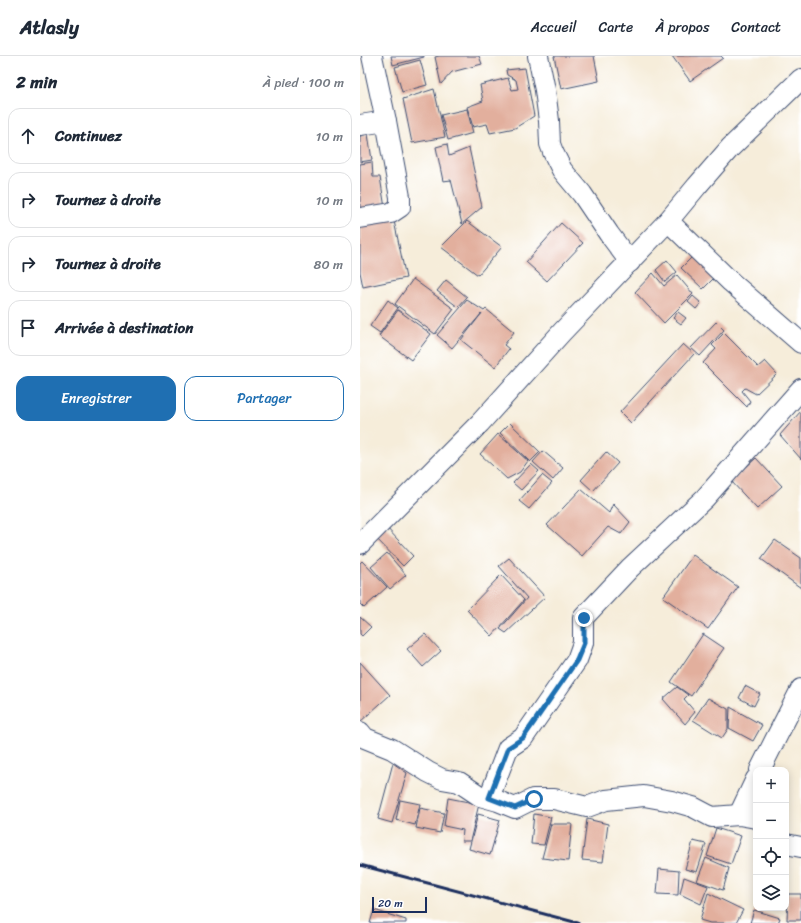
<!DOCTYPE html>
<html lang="fr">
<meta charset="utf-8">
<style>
:root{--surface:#fff;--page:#f2f2f3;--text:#1f2937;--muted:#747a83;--line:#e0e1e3;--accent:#1f6fb2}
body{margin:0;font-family:Sriracha,sans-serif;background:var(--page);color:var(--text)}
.controls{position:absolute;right:12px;bottom:12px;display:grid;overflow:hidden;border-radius:8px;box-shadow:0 2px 10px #0003}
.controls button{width:36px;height:36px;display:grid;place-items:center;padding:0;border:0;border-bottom:1px solid var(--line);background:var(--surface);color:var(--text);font:20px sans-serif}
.scale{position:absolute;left:12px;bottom:10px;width:55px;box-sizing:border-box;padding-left:4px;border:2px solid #1b2f5e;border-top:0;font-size:11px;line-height:14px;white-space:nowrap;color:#1b2f5e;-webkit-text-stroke:3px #fff;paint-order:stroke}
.stop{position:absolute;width:12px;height:12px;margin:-9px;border:3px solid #1f6fb2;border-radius:50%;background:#fff}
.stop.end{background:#1f6fb2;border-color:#fff;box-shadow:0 1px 4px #0008}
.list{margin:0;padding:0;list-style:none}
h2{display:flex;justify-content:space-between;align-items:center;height:52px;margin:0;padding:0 16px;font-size:17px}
h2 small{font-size:13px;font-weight:400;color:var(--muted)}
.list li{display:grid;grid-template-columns:26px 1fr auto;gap:12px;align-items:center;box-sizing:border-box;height:56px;margin:0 8px 8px;padding:0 8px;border:1px solid var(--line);border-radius:12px}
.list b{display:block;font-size:15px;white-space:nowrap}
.list em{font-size:13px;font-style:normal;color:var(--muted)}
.actions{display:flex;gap:8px;padding:12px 16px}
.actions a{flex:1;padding:9px 0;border:1px solid var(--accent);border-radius:12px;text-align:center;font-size:14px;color:var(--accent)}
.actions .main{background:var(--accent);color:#fff}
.icon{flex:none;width:22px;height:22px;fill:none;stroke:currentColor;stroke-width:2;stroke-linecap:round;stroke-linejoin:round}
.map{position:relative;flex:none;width:441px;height:867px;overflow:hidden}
header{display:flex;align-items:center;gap:24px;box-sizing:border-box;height:56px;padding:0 20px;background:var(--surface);border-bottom:1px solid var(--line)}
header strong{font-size:19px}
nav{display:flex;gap:22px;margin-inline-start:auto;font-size:14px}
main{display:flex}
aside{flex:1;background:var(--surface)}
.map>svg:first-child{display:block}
</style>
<header>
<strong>Atlasly</strong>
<nav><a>Accueil</a><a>Carte</a><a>À propos</a><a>Contact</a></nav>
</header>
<main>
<aside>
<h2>2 min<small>À pied · 100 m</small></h2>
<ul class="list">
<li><svg class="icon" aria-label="ahead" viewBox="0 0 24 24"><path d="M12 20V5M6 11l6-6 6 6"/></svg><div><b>Continuez</b></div><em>10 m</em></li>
<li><svg class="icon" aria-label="right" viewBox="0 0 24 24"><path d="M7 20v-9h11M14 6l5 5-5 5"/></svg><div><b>Tournez à droite</b></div><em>10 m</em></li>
<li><svg class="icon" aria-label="right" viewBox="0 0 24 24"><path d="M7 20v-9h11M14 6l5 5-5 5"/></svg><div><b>Tournez à droite</b></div><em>80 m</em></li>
<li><svg class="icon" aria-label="arrive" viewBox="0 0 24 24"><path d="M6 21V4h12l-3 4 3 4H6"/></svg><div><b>Arrivée à destination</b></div></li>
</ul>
<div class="actions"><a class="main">Enregistrer</a><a>Partager</a></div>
</aside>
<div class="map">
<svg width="441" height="867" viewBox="0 0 441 867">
<rect width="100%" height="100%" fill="#fff"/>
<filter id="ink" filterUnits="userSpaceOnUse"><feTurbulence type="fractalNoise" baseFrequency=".025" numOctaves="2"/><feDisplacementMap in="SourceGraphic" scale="8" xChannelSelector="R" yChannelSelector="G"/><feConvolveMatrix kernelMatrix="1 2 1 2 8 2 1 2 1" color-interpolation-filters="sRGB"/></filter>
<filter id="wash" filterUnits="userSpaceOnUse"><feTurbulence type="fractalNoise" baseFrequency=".012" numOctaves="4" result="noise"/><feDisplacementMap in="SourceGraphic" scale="16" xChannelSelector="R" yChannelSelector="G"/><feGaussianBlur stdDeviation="0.9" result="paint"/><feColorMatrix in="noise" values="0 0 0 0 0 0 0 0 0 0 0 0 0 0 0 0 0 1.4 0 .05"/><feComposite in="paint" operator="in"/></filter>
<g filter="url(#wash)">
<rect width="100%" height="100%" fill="#f6edda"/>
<g id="blocks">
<g fill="#e2af9d">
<path d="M31 0H64V1L33 9Z"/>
<path d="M79 0H119L122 8 92 16 81 28 75 1Z"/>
<path d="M194 0H234L239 25 201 33Z"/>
<path d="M312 0H361L363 2 330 25Z"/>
<path d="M60 4 67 29 42 36 35 11Z"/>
<path d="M165 12 174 60 155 72 130 77 127 68 113 71 107 51 123 45 120 29 148 22 152 34 158 33 156 24 147 19 146 14Z"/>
<path d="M74 33 85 81 52 87 43 43Z"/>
<path d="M107 53 113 77 88 84 81 59Z"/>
<path d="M8 78 12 104 0 106V80Z"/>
<path d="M87 88 89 100 109 92 122 151 102 168 91 124 83 125 76 91Z"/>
<path d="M12 106 13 121H20L25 152 0 155V108Z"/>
<path d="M33 160 46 222 3 231 0 216V167Z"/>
<path d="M107 165 142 191 118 219 81 191Z"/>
<path d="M201 167 223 187 187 225 166 206Z"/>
<path d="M336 197 358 218 343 233 321 212Z"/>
<path d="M307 204 317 216 305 226 296 214Z"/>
<path d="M293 217 304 230 317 219 333 238 304 267 275 236Z"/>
<path d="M53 223 94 253 75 278 35 248Z"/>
<path d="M86 224 107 241 98 251 77 235Z"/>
<path d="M333 240 341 247 336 253 328 246Z"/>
<path d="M28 244 38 252 20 277 10 270Z"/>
<path d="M107 244 124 255 126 253 154 276 144 289 149 293 135 311 101 284 122 257 92 292 77 279Z"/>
<path d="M38 254 71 278 51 304 19 280Z"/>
<path d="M318 256 326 262 321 268 313 262Z"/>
<path d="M356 266 364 274 340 300 331 292Z"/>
<path d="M364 277 398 311 405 305 417 318 396 338 385 332 382 335 390 345 387 351 343 307 356 293 352 289Z"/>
<path d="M323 288 334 298 271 367 260 356Z"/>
<path d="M441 355V403L420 379Z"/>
<path d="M150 367 180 396 170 406 140 377Z"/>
<path d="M138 378 168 405 160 416 147 423 120 398Z"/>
<path d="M183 395 203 412 193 424 173 406Z"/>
<path d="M246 396 258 407 233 435 221 424Z"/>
<path d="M396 402 422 430 397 453 371 425Z"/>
<path d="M171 408 179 415 161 434 153 427Z"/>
<path d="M182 419 192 427 169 453 159 445Z"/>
<path d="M221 433 249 457 253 448 270 466 261 478 248 471 222 500 187 469Z"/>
<path d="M25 470 53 500 43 510 14 480Z"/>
<path d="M415 484 441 502V532L401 503Z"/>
<path d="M27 497 46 519 30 533 11 511Z"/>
<path d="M333 499 378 531 348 573 303 541Z"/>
<path d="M149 502 185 541 146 577 140 573 167 542 139 510Z"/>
<path d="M2 505 27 531 4 552 0 548V507Z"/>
<path d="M141 519 164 544 132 580 107 554Z"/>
<path d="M0 561 11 571 2 580 0 578Z"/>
<path d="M65 578 81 595 63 611 47 593Z"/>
<path d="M343 578 364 592 331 640 311 626Z"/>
<path d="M0 606 30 639 0 666Z"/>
<path d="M385 630 400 638 394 650 379 642Z"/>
<path d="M317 631 328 639 324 643 335 656 325 668 303 643Z"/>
<path d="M348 642 368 653V673L362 682 333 664Z"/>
<path d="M370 651 402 669 393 685 369 672Z"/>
<path d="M33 707 47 717 32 767 18 763Z"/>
<path d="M88 742 119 748 110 785H102L103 774 84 770Z"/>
<path d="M40 744 60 748 55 769 36 764Z"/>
<path d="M60 752 84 757 80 777 56 772Z"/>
<path d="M118 758 140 764 130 799 109 793Z"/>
<path d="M174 758 191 761 184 789 171 788Z"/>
<path d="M227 763 248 768 243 806 222 804Z"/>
<path d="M191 768H212L208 805 182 802Z"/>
<path d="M356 772 381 780 371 808 347 800Z"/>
<path d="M333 785 346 788 337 816 325 813Z"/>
<path d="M346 802 369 812 363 834 337 825Z"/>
<path d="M299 813 319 815 318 839 297 838Z"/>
<path d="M324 821 348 830 341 848 320 838Z"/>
<path d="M348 837 383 854 376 867H350L340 864Z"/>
<path d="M428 838H441V864H427Z"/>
<path d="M14 854 46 864V867H10Z"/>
<path d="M394 854 420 862 418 867H390Z"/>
</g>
</g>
</g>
<g filter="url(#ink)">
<use href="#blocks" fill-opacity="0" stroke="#3c4c71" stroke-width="1"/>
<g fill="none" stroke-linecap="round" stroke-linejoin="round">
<g stroke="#3c4c71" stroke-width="22">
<g id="street">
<path d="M178 0 185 34 189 65 190 88 193 96 202 114 222 138 249 178 270 206"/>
<path d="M0 69 26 65"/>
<path d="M0 162 31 157 40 151V141L26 65 12 0"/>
<path d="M308 165 371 226 441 287"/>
<path d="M0 488 120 367 202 276 308 165 337 130 370 92 441 23"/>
<path d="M0 676 5 682 32 693 68 716 82 723 99 726 120 740 138 745 155 752 173 743H194L227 751 246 744 284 740 312 745 333 751 352 761 379 759 396 762"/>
<path d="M400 714 414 686 441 633"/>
<path d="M129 742 148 692 163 682 217 604 223 587V562L270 512 345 442 441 333"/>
<path d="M379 759 396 723"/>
<path d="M426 788 441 791"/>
</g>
</g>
<use href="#street" stroke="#fff" stroke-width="20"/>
<path stroke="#1b2f5e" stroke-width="3" d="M0 809 218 867"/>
</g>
</g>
<g fill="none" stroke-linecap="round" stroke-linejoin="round" filter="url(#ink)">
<path stroke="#1f6fb2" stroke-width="5" d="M174 743 155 752 129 742 148 692 163 682 217 604 224 587V562"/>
</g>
</svg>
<div class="controls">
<button>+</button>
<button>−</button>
<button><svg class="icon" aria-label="locate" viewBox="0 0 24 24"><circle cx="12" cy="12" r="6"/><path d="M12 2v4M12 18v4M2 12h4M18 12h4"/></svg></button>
<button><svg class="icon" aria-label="layers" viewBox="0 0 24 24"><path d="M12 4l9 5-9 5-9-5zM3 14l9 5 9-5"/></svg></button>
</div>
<div class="scale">20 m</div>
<div class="stop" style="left:174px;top:743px"></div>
<div class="stop end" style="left:224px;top:562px"></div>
</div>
</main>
